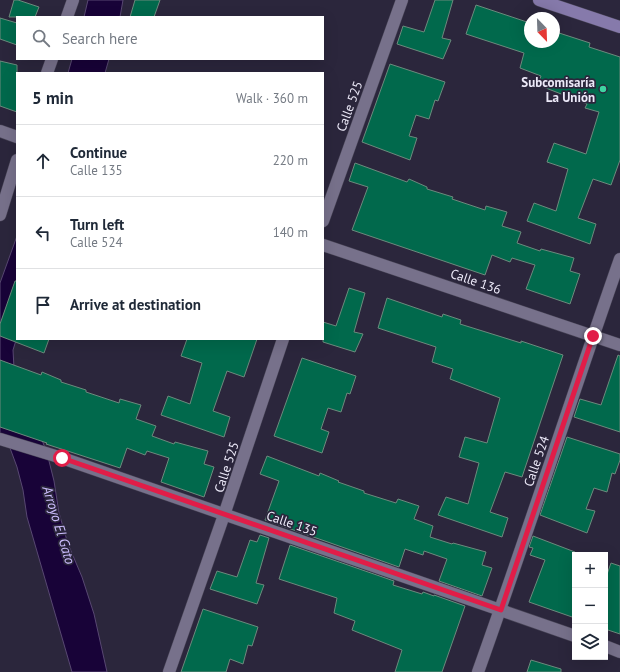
<!DOCTYPE html>
<meta charset="utf-8">
<style>
:root{--surface:#fff;--page:#f6f6f7;--text:#1f2937;--muted:#747a83;--line:#e0e1e3}
body{margin:0;font-family:"PT Sans",sans-serif;background:var(--page);color:var(--text)}
.controls{position:absolute;right:12px;bottom:12px;display:grid;overflow:hidden;border-radius:0px;box-shadow:0 4px 16px #0002}
.controls button{width:36px;height:36px;display:grid;place-items:center;padding:0;border:0;border-bottom:1px solid var(--line);background:var(--surface);color:var(--text);font:20px sans-serif}
.compass{position:absolute;left:524px;top:12px;width:36px;height:36px;border-radius:50%;background:var(--surface);box-shadow:0 4px 16px #0002;rotate:157deg}
.stop{position:absolute;width:12px;height:12px;margin:-9px;border:3px solid #e11d48;border-radius:50%;background:#fff}
.stop.end{background:#e11d48;border-color:#fff;box-shadow:0 1px 4px #0008}
.list{margin:0;padding:0;list-style:none}
h2{display:flex;justify-content:space-between;align-items:center;height:52px;margin:0;padding:0 16px;font-size:17px}
h2 small{font-size:13px;font-weight:400;color:var(--muted)}
.list li{display:grid;grid-template-columns:26px 1fr auto;gap:12px;align-items:center;box-sizing:border-box;height:72px;padding:0 16px;border-top:1px solid var(--line)}
.list b{display:block;font-size:15px;white-space:nowrap}
.list p{margin:0;font-size:13px;white-space:nowrap;color:var(--muted)}
.list em{font-size:13px;font-style:normal;color:var(--muted)}
.icon{flex:none;width:22px;height:22px;fill:none;stroke:currentColor;stroke-width:2;stroke-linecap:round;stroke-linejoin:round}
.map{position:relative;flex:none;width:620px;height:672px;overflow:hidden}
.search{position:absolute;background:var(--surface);box-shadow:0 4px 16px #0002;left:16px;top:16px;width:308px;height:44px;display:flex;align-items:center;gap:10px;box-sizing:border-box;padding:0 14px;border-radius:0px;color:var(--muted);font-size:15px}
.panel{position:absolute;background:var(--surface);box-shadow:0 4px 16px #0002;left:16px;top:72px;width:308px;height:268px;border-radius:0px}
.map>svg:first-child{display:block}
</style>
<div class="map">
<svg width="620" height="672" viewBox="0 0 620 672">
<rect width="100%" height="100%" fill="#2b263c"/>
<g fill="#180338" stroke="#584872">
<path d="M88 0H123L120 17H84Z"/>
<path d="M72 59H109L105 73H68Z"/>
<path d="M17 236V337L13 350 14 368 47 453 54 481 59 513 68 544 82 577 94 614 107 672H72L27 517 23 490 17 467 10 448 0 434V283Z"/>
</g>
<g fill="#01694c" stroke="#6c8a7d">
<path d="M14 0H18L39 7 35 17H9Z"/>
<path d="M135 0H160L154 17H130Z"/>
<path d="M435 0H453L442 38 451 40 443 59 397 44 403 26 424 32Z"/>
<path d="M476 5 530 23V42H554V37L556 32 590 43 589 47 620 57V160L611 185 593 179 578 218 596 224 590 244 527 221 534 203 556 211 568 169 547 162 554 143 586 154 599 112 585 108 587 104 538 85 541 76 520 68 524 53 466 34Z"/>
<path d="M0 18 17 23V45L0 39Z"/>
<path d="M0 61 17 65V112L0 106Z"/>
<path d="M390 64 445 82 438 101 435 100 429 119 416 115 409 136 417 138 410 160 362 142Z"/>
<path d="M355 163 407 182 409 179 427 187V189L453 197 452 199 485 210 486 206 507 212 502 226 521 232 517 243 540 251 541 249 574 258 570 271 580 274 570 304 526 289 535 265 512 258 510 262 492 255 485 275 352 230 368 187 349 181Z"/>
<path d="M15 281H17V339H49L44 353 0 336V324Z"/>
<path d="M349 288 365 293 354 332 363 334 355 352 323 342V322L336 326Z"/>
<path d="M387 298 442 317 443 314 461 320 460 324 521 343V341L563 355 522 477 505 472 490 512 508 518 502 537 438 515 446 497 468 504 479 463 459 457 465 437 487 443 500 398 450 379 453 369 432 362 436 347 378 328Z"/>
<path d="M187 339H257L244 377 227 371 213 411 230 417 224 437 161 415 168 396 190 404 202 363 181 356Z"/>
<path d="M618 355 620 356V432L574 417 580 399 601 405Z"/>
<path d="M302 358 356 376 350 394 347 393 341 412 328 408 321 429 329 432 322 453 274 436Z"/>
<path d="M0 360 41 375 42 372 61 380V382L86 390V392L119 403 120 399 141 405 136 419 156 426 152 436 174 444 175 442 208 451 204 464 214 467 204 497 161 482 169 458 147 451 145 455 127 448 120 468 46 444 47 443 0 427Z"/>
<path d="M567 437 620 454V460L615 474 612 473 607 492 594 488 586 509 595 511 587 533 540 515Z"/>
<path d="M267 456 319 476 320 473 339 481 338 482 364 491V493L396 503 398 499 419 506 414 519 433 526 430 537 452 544 453 543 486 552 482 565 492 568 482 596 439 581 447 559 424 551 423 555 405 549 399 567 265 520 279 481 260 474Z"/>
<path d="M260 535 269 538 256 583 264 585 257 604 210 589 217 571 237 577 250 540 257 542Z"/>
<path d="M533 536 575 552V618L529 602 545 560 530 555 533 548 529 547Z"/>
<path d="M290 545 394 581 393 585 422 594 423 592 434 596V595L465 606 442 672H395L402 650 352 630 355 621 334 613 337 598 279 579Z"/>
<path d="M611 563 620 566V634L605 629V580Z"/>
<path d="M203 609 258 627 252 646 248 645 243 664 230 659 226 672H181Z"/>
<path d="M531 660 561 669V672H527Z"/>
</g>
<g fill="none" stroke-linecap="round" stroke-linejoin="round">
<g stroke="#484456" stroke-width="13">
<g id="street">
<path d="M67 17 73 0"/>
<path d="M47 73 52 59"/>
<path d="M0 131 17 137"/>
<path d="M0 215 17 160"/>
<path d="M323 221 402 0"/>
<path d="M323 245 620 345"/>
<path d="M0 439 62 458 575 636"/>
<path d="M605 646 620 652"/>
<path d="M169 672 224 515 283 339"/>
<path d="M478 672C527 535 572 396 620 259"/>
</g>
</g>
<g stroke="#484456" stroke-width="13">
<path id="secondary" d="M539 0 620 27"/>
</g>
<use href="#street" stroke="#77718b" stroke-width="12"/>
<use href="#secondary" stroke="#867aab" stroke-width="12"/>
</g>
<g fill="none" stroke-linecap="round" stroke-linejoin="round">
<path stroke="#e11d48" stroke-width="5" d="M62 458 501 610 593 336"/>
</g>
<circle fill="#3fd4a2" stroke="#2b263c" stroke-width="1.5" cx="603" cy="89" r="4"/>
<g text-anchor="middle" stroke-width="3.5" stroke-linejoin="round" paint-order="stroke">
<g font-size="13" font-weight="bold" fill="#edeaf9" stroke="#2b263c" text-anchor="end">
<text x="595" y="87">Subcomisaría<tspan x="595" dy="15">La Unión</tspan></text>
</g>
<g font-size="13" fill="#edeaf9" stroke="#2b263c">
<text transform="translate(349 106) rotate(-70)" y="5">Calle 525</text>
<text transform="translate(476 281) rotate(19)" y="5">Calle 136</text>
<text transform="translate(536 461) rotate(-71)" y="5">Calle 524</text>
<text transform="translate(226 467) rotate(-72)" y="5">Calle 525</text>
<text transform="translate(292 523) rotate(19)" y="5">Calle 135</text>
</g>
<g font-size="14" font-style="italic" fill="#ccbdfd" stroke="#2b263c">
<text transform="translate(59 525) rotate(73)" y="5">Arroyo El Gato</text>
</g>
</g>
</svg>
<div class="controls">
<button>+</button>
<button>−</button>
<button><svg class="icon" aria-label="layers" viewBox="0 0 24 24"><path d="M12 4l9 5-9 5-9-5zM3 14l9 5 9-5"/></svg></button>
</div>
<svg class="compass" viewBox="-18 -18 36 36"><path d="M0-13l5 13h-10z" fill="#e53935"/><path d="M0 13l5-13h-10z" fill="#747a83"/></svg>
<div class="stop" style="left:62px;top:458px"></div>
<div class="stop end" style="left:593px;top:336px"></div>
<div class="search"><svg class="icon" aria-label="search" viewBox="0 0 24 24"><circle cx="10" cy="10" r="6"/><path d="M15 15l6 6"/></svg>Search here</div>
<section class="panel">
<h2>5 min<small>Walk · 360 m</small></h2>
<ul class="list">
<li><svg class="icon" aria-label="ahead" viewBox="0 0 24 24"><path d="M12 20V5M6 11l6-6 6 6"/></svg><div><b>Continue</b><p>Calle 135</p></div><em>220 m</em></li>
<li><svg class="icon" aria-label="left" viewBox="0 0 24 24"><path d="M17 20v-9H6M10 6l-5 5 5 5"/></svg><div><b>Turn left</b><p>Calle 524</p></div><em>140 m</em></li>
<li><svg class="icon" aria-label="arrive" viewBox="0 0 24 24"><path d="M6 21V4h12l-3 4 3 4H6"/></svg><div><b>Arrive at destination</b></div></li>
</ul>
</section>
</div>
